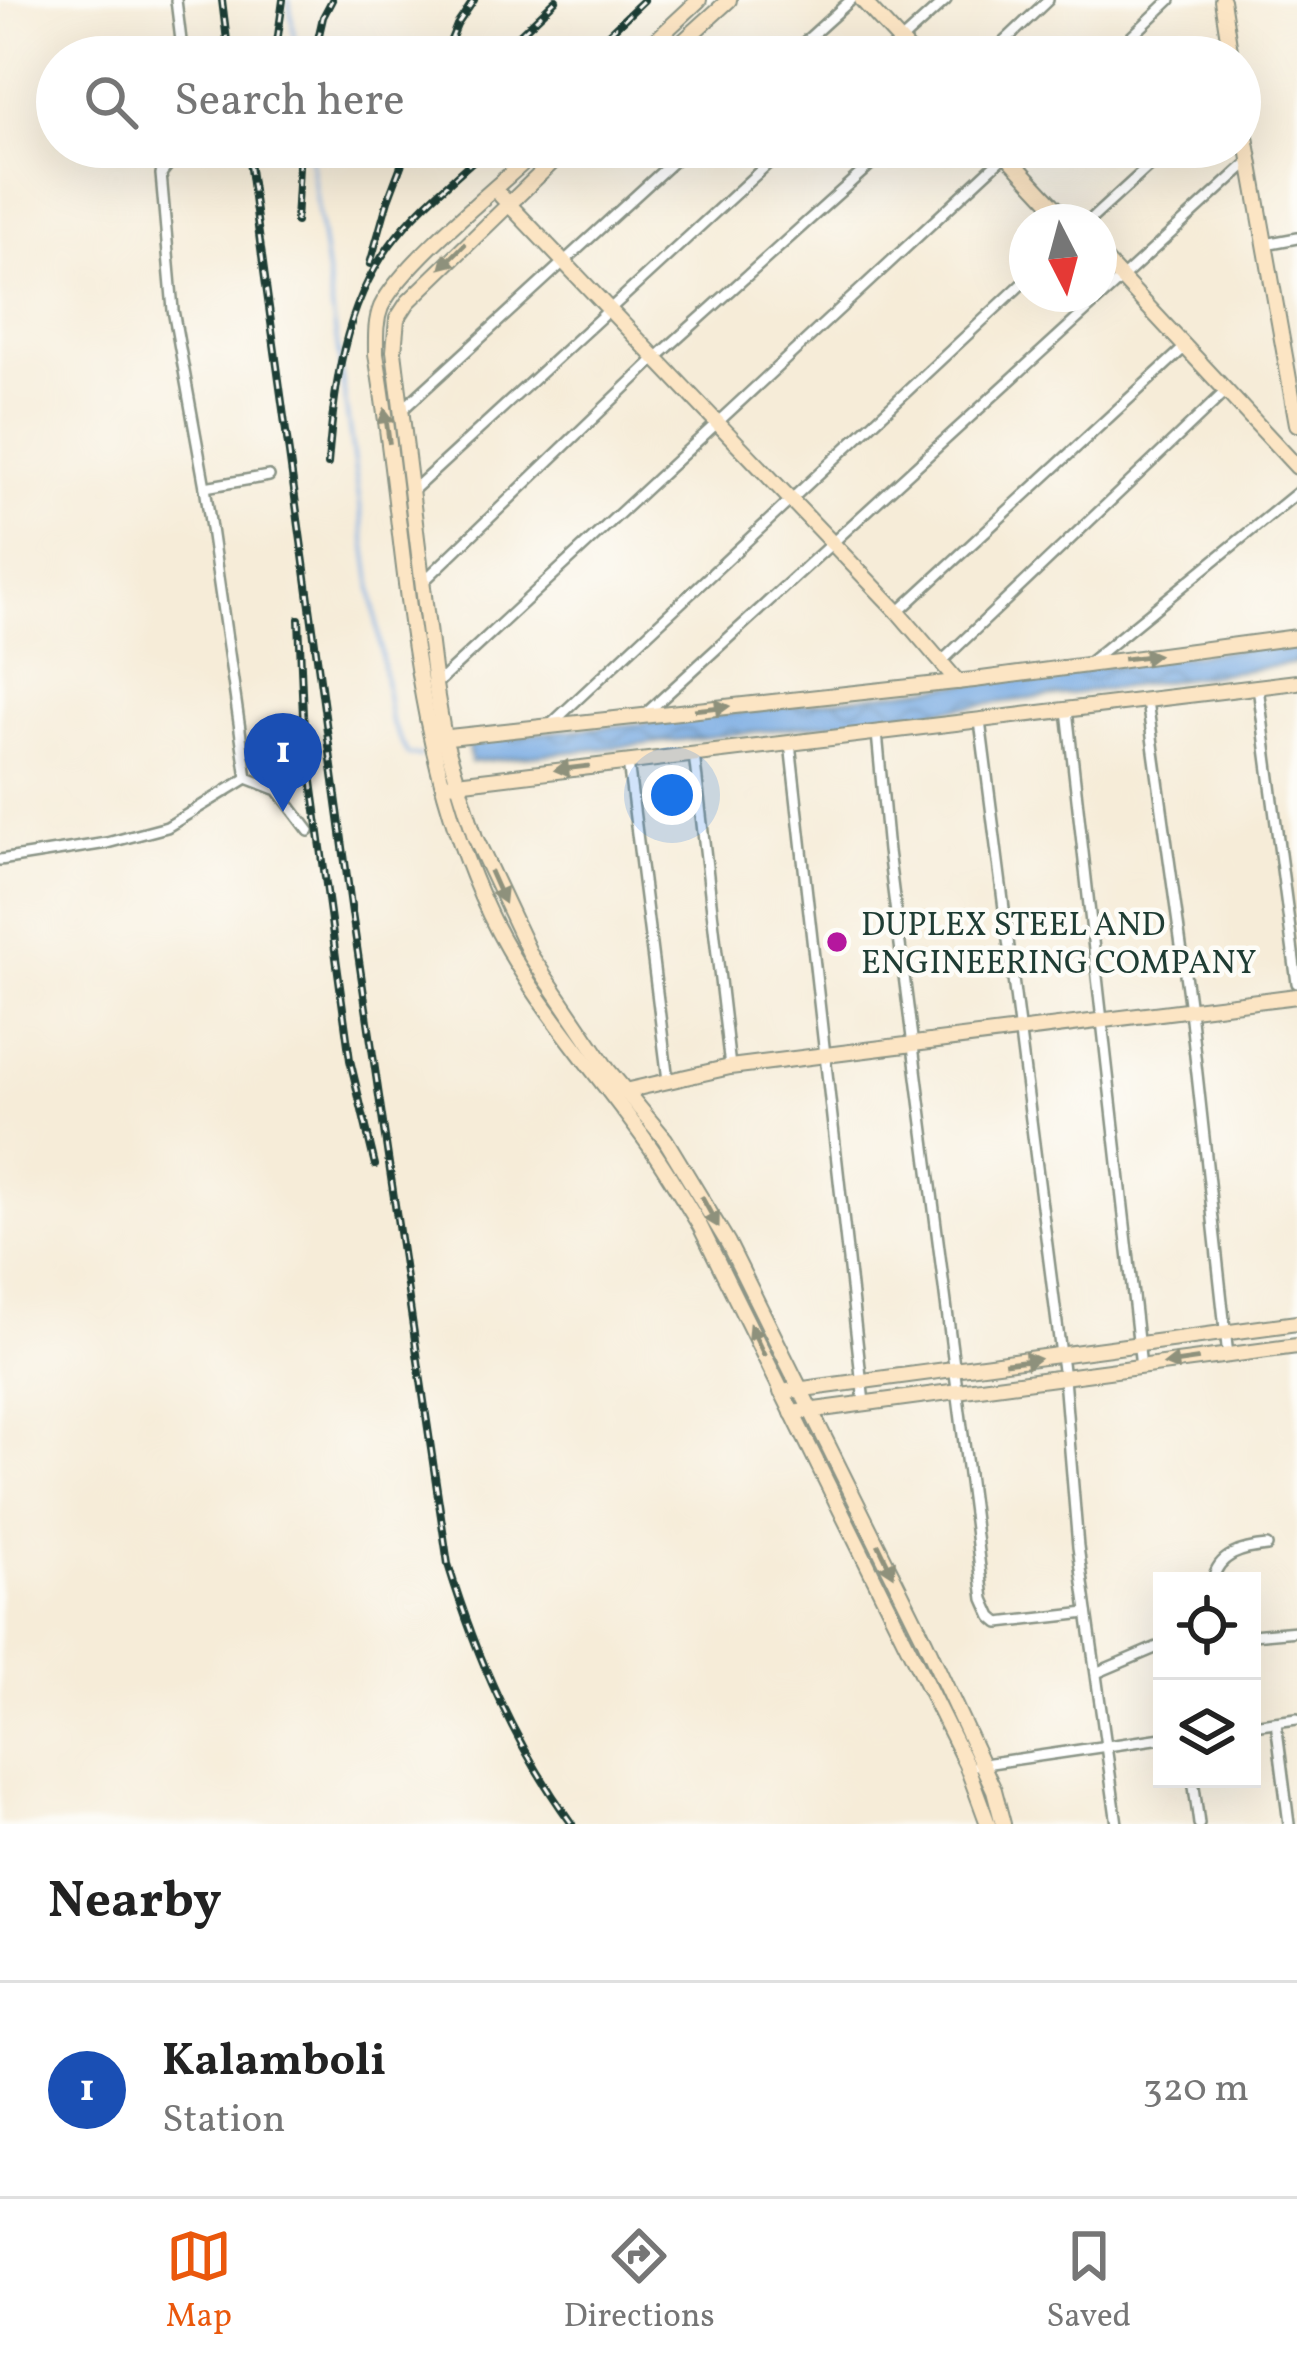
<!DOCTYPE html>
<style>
:root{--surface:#fff;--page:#f6f6f6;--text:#222;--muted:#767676;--line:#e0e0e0;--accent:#ea580c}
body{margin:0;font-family:Vollkorn,serif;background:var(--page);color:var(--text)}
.controls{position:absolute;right:36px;bottom:36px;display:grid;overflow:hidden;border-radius:0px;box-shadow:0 12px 48px #0002}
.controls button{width:108px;height:108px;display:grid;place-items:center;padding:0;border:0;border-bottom:3px solid var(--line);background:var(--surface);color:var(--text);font:60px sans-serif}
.compass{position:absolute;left:1009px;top:204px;width:108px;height:108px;border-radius:50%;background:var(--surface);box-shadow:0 12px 48px #0002;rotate:174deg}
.you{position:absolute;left:672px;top:795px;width:42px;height:42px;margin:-30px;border:9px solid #fff;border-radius:50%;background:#1a73e8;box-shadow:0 0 0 18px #1a73e833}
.badge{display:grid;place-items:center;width:78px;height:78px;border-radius:50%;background:var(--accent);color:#fff;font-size:39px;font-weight:700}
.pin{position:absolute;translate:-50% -99px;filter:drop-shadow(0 3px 6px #0008)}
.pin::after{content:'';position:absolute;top:63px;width:42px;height:36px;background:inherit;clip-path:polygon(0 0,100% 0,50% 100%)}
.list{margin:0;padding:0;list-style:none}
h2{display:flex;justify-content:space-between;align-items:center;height:156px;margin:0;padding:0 48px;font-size:51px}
h2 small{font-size:39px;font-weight:400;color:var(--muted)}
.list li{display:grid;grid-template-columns:78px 1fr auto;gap:36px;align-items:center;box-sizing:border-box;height:216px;padding:0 48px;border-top:3px solid var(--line)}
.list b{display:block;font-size:45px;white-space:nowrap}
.list p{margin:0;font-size:39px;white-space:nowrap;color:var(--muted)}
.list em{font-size:39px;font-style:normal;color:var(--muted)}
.icon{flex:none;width:66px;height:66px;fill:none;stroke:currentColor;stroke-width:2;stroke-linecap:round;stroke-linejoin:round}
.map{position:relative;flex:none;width:1297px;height:1824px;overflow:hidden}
.search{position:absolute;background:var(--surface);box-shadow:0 12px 48px #0002;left:36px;right:36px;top:36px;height:132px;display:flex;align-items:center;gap:30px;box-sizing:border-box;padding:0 42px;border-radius:66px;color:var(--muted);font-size:45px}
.sheet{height:372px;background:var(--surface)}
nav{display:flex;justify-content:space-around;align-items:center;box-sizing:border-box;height:168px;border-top:3px solid var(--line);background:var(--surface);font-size:33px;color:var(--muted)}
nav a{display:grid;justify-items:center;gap:6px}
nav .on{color:var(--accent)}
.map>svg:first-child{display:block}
</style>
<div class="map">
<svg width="1297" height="1824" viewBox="0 0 1297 1824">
<defs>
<pattern id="water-waves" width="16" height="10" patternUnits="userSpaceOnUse" patternTransform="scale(3)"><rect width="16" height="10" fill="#76a9e2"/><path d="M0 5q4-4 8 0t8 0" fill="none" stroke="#608bb8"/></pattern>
</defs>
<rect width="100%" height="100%" fill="#fdfcf7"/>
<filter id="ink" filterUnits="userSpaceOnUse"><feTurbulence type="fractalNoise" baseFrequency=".00833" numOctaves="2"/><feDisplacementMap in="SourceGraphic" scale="24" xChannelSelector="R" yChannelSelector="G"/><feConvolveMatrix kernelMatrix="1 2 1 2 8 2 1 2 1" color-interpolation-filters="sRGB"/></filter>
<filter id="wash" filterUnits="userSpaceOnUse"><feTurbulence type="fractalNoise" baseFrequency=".004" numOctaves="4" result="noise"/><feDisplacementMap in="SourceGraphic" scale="48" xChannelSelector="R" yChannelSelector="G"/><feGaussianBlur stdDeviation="2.7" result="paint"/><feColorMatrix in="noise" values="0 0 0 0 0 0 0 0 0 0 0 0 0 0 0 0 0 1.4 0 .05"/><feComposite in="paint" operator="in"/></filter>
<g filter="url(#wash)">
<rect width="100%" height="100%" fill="#f6ecd8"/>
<path fill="url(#water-waves)" stroke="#4a738b" stroke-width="3" d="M1297 642V663C1023 702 747 735 471 762L467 740 678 720Z"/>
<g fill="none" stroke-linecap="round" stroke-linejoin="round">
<g stroke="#76a9e2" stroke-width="3">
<path d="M289 0 297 57"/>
<path d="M309 147 391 722 408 755 421 756"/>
</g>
</g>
</g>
<g filter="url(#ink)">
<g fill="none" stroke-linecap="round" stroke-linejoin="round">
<g stroke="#8a9486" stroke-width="14">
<g id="street">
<path d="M176 0 183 57"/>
<path d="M788 57 851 0"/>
<path d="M883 57 946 0"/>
<path d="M988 57 1048 0"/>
<path d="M1110 57 1170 0"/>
<path d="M182 147 161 174 173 310 205 487"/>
<path d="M1088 222 1170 147"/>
<path d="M1265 244 1297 238"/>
<path d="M402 410 689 147"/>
<path d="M410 493 786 147"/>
<path d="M422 583 657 357 890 147"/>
<path d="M898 612 1185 347"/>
<path d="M941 662 1226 391"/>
<path d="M1087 664 1297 493"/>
<path d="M435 685 1014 147"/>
<path d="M1258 687 1297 983"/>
<path d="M1147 701 1190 1010 1228 1356"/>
<path d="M1067 710 1141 1367"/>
<path d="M643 716 1250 161"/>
<path d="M980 721 1064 1378 1078 1547 1117 1824"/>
<path d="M549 726 1027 279"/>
<path d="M877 733 888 851 984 1599 992 1617 999 1623 1087 1613"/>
<path d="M790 743 864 1403"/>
<path d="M694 754 730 1067"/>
<path d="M628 762 668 1080"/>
<path d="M247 778 205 487 269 476"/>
<path d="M0 860 107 843 167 827 247 778 278 790 309 831"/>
<path d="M1213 1581C1217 1554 1244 1548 1267 1546"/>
<path d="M1252 1635 1297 1631"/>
<path d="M1096 1673 1162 1645"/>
<path d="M1276 1722 1289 1824"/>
<path d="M1252 1725 1297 1719"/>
<path d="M977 1765 1162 1738"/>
<path d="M1193 1779 1199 1824"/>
</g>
</g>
<g stroke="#8a9486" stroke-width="18">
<g id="secondary">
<path d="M862 0 915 57"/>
<path d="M1222 0 1231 57"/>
<path d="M638 57 699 0"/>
<path d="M666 57 729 0"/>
<path d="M1240 103 1297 424"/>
<path d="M541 147C501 184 402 263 381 307 375 322 376 338 376 354 408 542 406 740 490 915 531 1001 597 1071 651 1148 668 1173 684 1200 700 1226L966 1764 988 1824"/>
<path d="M568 147 408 302 397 319 394 351 435 685 444 738 475 837 531 956 608 1070 665 1139 728 1243 925 1641 994 1790 1003 1824"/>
<path d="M999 147 1069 222"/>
<path d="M501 196 898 612 958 682"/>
<path d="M1099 254 1297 467"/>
<path d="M440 738 974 680 1297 637"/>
<path d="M448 784 1297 682"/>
<path d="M620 1092 730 1067 1297 996"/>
<path d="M781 1392 1297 1323"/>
<path d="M792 1413 1297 1346"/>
</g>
</g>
<use href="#street" stroke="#fff" stroke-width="9"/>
<use href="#secondary" stroke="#fce5c4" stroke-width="14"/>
<g stroke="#1f3d34" stroke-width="8">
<g id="rail">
<path d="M222 0 229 57"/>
<path d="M275 57 283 0"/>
<path d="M314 57 323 17 332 0"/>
<path d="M444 57 457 25 474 0"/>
<path d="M496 57 556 0"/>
<path d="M584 57 644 0"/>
<path d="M247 147 352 913 448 1564C477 1658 514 1744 572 1824"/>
<path d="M296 222 300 147"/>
<path d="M370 264 388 200 408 147"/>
<path d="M328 464C334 388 343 309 390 245 417 208 455 178 488 147"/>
<path d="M299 619 303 716 350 1060 375 1165"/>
</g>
</g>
<use href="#rail" stroke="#fdfcf7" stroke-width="3" stroke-dasharray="9" stroke-linecap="butt"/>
</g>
<defs><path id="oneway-solid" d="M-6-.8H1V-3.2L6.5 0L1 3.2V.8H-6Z" transform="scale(3)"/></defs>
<g fill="#8e917c">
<use href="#oneway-solid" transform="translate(453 256) rotate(135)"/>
<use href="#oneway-solid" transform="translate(387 426) rotate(-98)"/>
<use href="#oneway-solid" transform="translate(1141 657) rotate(-7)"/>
<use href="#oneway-solid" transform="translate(712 708) rotate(-6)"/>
<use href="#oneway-solid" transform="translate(572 768) rotate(173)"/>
<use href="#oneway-solid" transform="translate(497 887) rotate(66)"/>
<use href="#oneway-solid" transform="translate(710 1212) rotate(61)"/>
<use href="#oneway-solid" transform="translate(757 1340) rotate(-115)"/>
<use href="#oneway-solid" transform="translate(1022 1361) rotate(-7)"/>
<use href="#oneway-solid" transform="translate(1181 1362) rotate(172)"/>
<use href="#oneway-solid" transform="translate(886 1560) rotate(64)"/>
</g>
</g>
<circle fill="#b5179e" stroke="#fdfcf7" stroke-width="4.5" cx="837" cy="942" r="12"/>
<g text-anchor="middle" stroke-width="9" stroke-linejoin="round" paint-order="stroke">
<g font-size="33" fill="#1f3d34" stroke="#fdfcf7" text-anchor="start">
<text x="861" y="935">DUPLEX STEEL AND<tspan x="861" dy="38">ENGINEERING COMPANY</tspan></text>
</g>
</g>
</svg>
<div class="controls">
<button><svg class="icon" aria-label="locate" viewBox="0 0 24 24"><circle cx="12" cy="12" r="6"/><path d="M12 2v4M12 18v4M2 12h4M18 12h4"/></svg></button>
<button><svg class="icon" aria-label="layers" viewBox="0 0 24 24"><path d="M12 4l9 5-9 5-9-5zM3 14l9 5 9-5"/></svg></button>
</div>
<svg class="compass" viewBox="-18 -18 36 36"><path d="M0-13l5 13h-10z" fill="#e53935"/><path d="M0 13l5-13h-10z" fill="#767676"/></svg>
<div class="you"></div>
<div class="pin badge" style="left:283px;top:812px;background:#1a4fb4">1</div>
<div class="search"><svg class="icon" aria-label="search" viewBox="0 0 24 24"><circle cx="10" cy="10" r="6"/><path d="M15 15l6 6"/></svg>Search here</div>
</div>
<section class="sheet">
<h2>Nearby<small></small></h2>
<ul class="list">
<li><span class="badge" style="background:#1a4fb4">1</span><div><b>Kalamboli</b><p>Station</p></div><em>320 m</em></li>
</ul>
</section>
<nav>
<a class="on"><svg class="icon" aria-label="map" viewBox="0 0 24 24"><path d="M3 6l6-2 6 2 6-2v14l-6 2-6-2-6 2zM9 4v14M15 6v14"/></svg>Map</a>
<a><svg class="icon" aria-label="directions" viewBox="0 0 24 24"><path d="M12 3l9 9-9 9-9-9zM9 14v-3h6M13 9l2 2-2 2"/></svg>Directions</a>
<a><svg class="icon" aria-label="saved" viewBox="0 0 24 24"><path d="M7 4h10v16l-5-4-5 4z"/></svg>Saved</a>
</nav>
